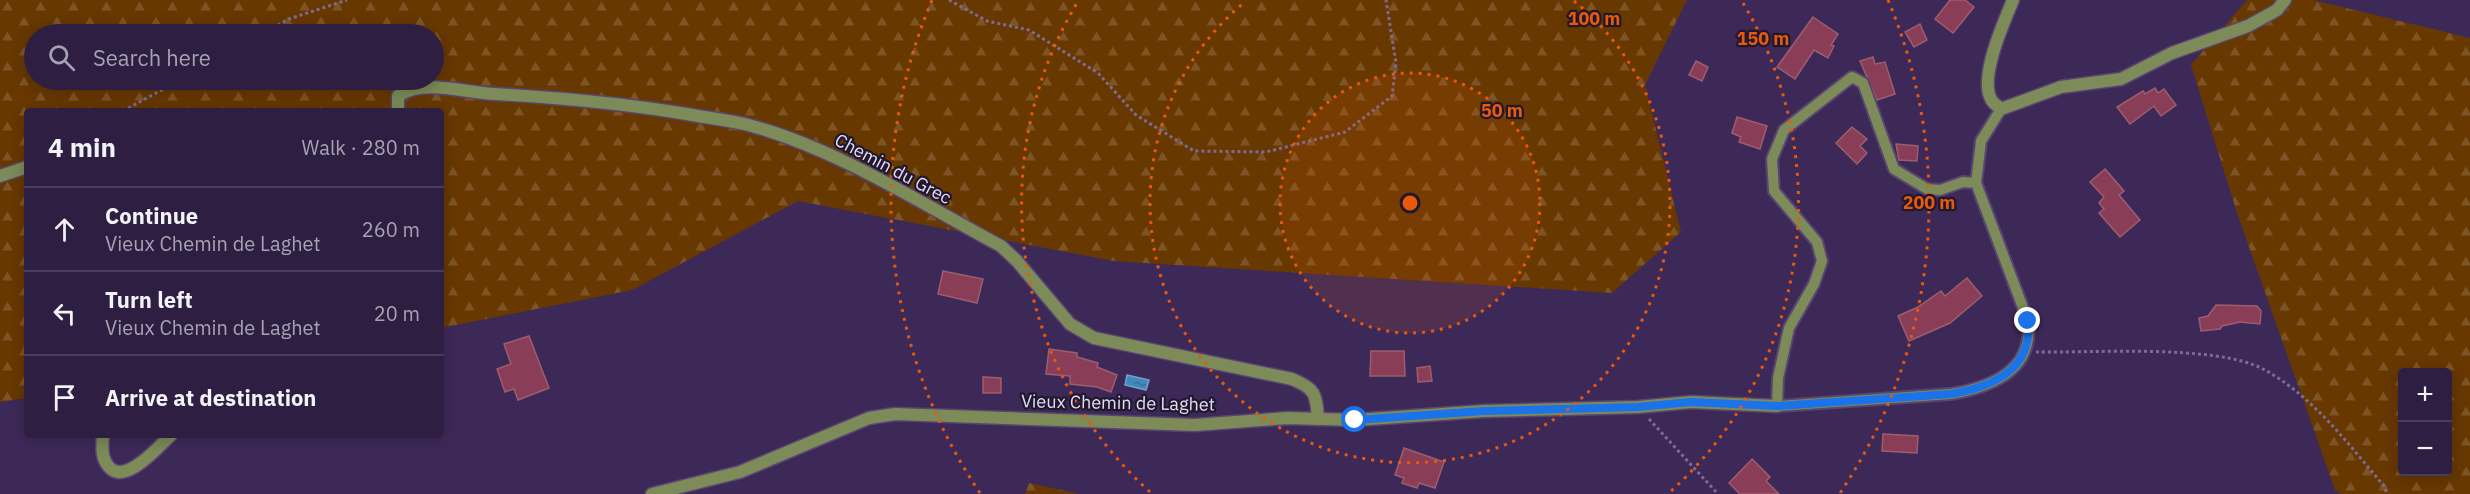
<!DOCTYPE html>
<meta charset="utf-8">
<style>
:root{--surface:#2e1f42;--page:#3a2c4d;--text:#f1f3f6;--muted:#a7a2b2;--line:#493d5b}
body{margin:0;font-family:"IBM Plex Sans",sans-serif;background:var(--page);color:var(--text)}
.controls{position:absolute;right:18px;bottom:18px;display:grid;overflow:hidden;border-radius:6px;box-shadow:0 3px 15px #0003}
.controls button{width:54px;height:54px;display:grid;place-items:center;padding:0;border:0;border-bottom:2px solid var(--line);background:var(--surface);color:var(--text);font:30px sans-serif}
.stop{position:absolute;width:18px;height:18px;margin:-14px;border:4px solid #1a73e8;border-radius:50%;background:#fff}
.stop.end{background:#1a73e8;border-color:#fff;box-shadow:0 2px 6px #0008}
.list{margin:0;padding:0;list-style:none}
h2{display:flex;justify-content:space-between;align-items:center;height:78px;margin:0;padding:0 24px;font-size:26px}
h2 small{font-size:20px;font-weight:400;color:var(--muted)}
.list li{display:grid;grid-template-columns:39px 1fr auto;gap:18px;align-items:center;box-sizing:border-box;height:84px;padding:0 24px;border-top:2px solid var(--line)}
.list b{display:block;font-size:22px;white-space:nowrap}
.list p{margin:0;font-size:20px;white-space:nowrap;color:var(--muted)}
.list em{font-size:20px;font-style:normal;color:var(--muted)}
.icon{flex:none;width:33px;height:33px;fill:none;stroke:currentColor;stroke-width:2;stroke-linecap:round;stroke-linejoin:round}
.map{position:relative;flex:none;width:2470px;height:494px;overflow:hidden}
.search{position:absolute;background:var(--surface);box-shadow:0 3px 15px #0003;left:24px;top:24px;width:420px;height:66px;display:flex;align-items:center;gap:15px;box-sizing:border-box;padding:0 21px;border-radius:33px;color:var(--muted);font-size:22px}
.panel{position:absolute;background:var(--surface);box-shadow:0 3px 15px #0003;left:24px;top:108px;width:420px;height:330px;border-radius:6px}
.map>svg:first-child{display:block}
</style>
<div class="map">
<svg width="2470" height="494" viewBox="0 0 2470 494">
<defs>
<pattern id="forest-firs" width="22" height="20" patternUnits="userSpaceOnUse" patternTransform="scale(1.5)"><rect width="22" height="20" fill="#673800"/><path d="M5 1l3.5 6h-7zM16 11l3.5 6h-7z" fill="#7d5426"/></pattern>
<pattern id="water-ripples" width="26" height="14" patternUnits="userSpaceOnUse" patternTransform="scale(1.5)"><rect width="26" height="14" fill="#4089bc"/><path d="M2 4q2-2 4 0t4 0M15 11q2-2 4 0t4 0" fill="none" stroke="#427094"/></pattern>
</defs>
<rect width="100%" height="100%" fill="#3d2958"/>
<g fill="url(#forest-firs)" fill-rule="evenodd">
<path d="M0 0H1687L1645 85 1681 232 1612 293 1114 261 798 201 632 290 441 328V111H27V398L0 402ZM34 34H434V80H34Z"/>
<path d="M2247 0H2313L2470 38V494H2341L2335 490 2238 216 2191 65ZM2402 372H2448V472H2402Z"/>
<path d="M1029 483 1079 494H1025Z"/>
</g>
<path fill="url(#water-ripples)" stroke="#72a1ce" stroke-width="1.5" d="M1127 375 1149 380 1146 390 1125 385Z"/>
<g fill="#893d56" stroke="#9c5e6f" stroke-width="1.5">
<path d="M1950 0H1965L1974 7 1953 33 1935 19Z"/>
<path d="M1813 17 1838 34 1831 45 1834 46 1828 58 1814 50 1795 79 1777 67Z"/>
<path d="M1920 24 1927 40 1914 47 1905 32Z"/>
<path d="M1873 57 1875 64 1885 62 1895 94 1877 100 1860 61Z"/>
<path d="M1696 61 1708 67 1702 81 1689 75Z"/>
<path d="M2155 88 2158 93 2164 89 2176 105 2161 116 2154 106 2130 124 2117 107 2143 91 2145 94Z"/>
<path d="M1737 117 1767 126 1760 149 1739 142 1741 137 1732 133Z"/>
<path d="M1852 127 1867 139 1860 146 1867 153 1857 164 1836 143Z"/>
<path d="M1896 144 1918 146 1917 161 1899 160Z"/>
<path d="M2105 169 2124 191 2119 195 2140 220 2120 237 2099 213 2104 209 2099 203 2104 197 2090 182Z"/>
<path d="M943 271 983 279 977 303 938 294Z"/>
<path d="M1967 278 1982 296 1950 323 1909 341 1898 316 1918 307 1941 291 1945 296Z"/>
<path d="M2216 305 2257 306 2261 311 2260 324 2240 322 2222 326 2220 329 2201 331 2199 318 2208 316Z"/>
<path d="M529 336 549 388 518 400 514 389 505 392 497 369 511 364 504 344Z"/>
<path d="M1049 349 1077 353V357L1098 363 1097 367 1117 375 1111 392 1097 387 1070 384V376L1046 374Z"/>
<path d="M1371 351H1404L1405 376H1370Z"/>
<path d="M1430 366 1432 381 1418 382 1417 368Z"/>
<path d="M983 377 1001 378V393H983Z"/>
<path d="M1883 434 1918 436 1917 453 1882 451Z"/>
<path d="M1404 448 1444 462 1435 488 1419 483 1417 488 1402 483 1404 478 1395 475Z"/>
<path d="M1752 459 1770 477 1766 481 1779 494H1740L1729 483Z"/>
</g>
<g fill="none" stroke-linecap="round" stroke-linejoin="round">
<g stroke="#584572" stroke-width="14">
<g id="lane">
<path d="M1852 77 1863 83 1894 169 1927 189 1940 190 1963 182 1976 183 2028 321C2034 370 1992 387 1951 394L1777 406 1778 378 1789 328 1814 284 1822 261 1817 242 1774 191 1772 159 1784 130Z"/>
<path d="M1976 183 1981 141 2001 109"/>
</g>
</g>
<g stroke="#584572" stroke-width="15">
<g id="street">
<path d="M2013 0C2004 22 1979 77 1991 99 1992 103 1998 106 2001 109L2061 87 2121 79 2172 53 2248 26 2277 10 2285 0"/>
<path d="M398 111V96C425 78 464 93 495 94 563 98 631 104 698 116 716 119 735 121 752 126 837 149 924 205 1001 246L1017 261 1070 324 1094 338 1292 379C1316 389 1316 394 1318 419"/>
<path d="M0 176 27 167"/>
<path d="M103 435C102 447 101 458 109 467 125 486 159 446 171 435"/>
<path d="M652 494 740 472 869 418 895 414 1195 425 1288 418 1355 420 1484 411 1638 407 1691 402 1777 406"/>
</g>
</g>
<g stroke="#7d6c95" stroke-width="3" stroke-dasharray="3 3" stroke-linecap="butt">
<path d="M949 0 987 21 1029 30 1098 73 1136 115 1194 151 1266 152 1345 132 1392 96 1396 63 1386 0"/>
<path d="M262 34 289 19 347 0"/>
<path d="M123 111 180 80"/>
<path d="M2036 352C2093 353 2216 344 2263 369 2312 395 2349 445 2384 486L2387 494"/>
<path d="M1649 419 1718 494"/>
</g>
<use href="#lane" stroke="#7c8b57" stroke-width="10"/>
<use href="#street" stroke="#7c8b57" stroke-width="12"/>
</g>
<g fill="none" stroke-linecap="round" stroke-linejoin="round">
<path stroke="#1a73e8" stroke-width="8" d="M1355 420 1484 411 1638 407 1691 402 1777 406 1951 394C1992 387 2033 370 2028 321"/>
</g>
<circle cx="1410" cy="203" r="130" fill="#e8590c" fill-opacity=".12"/>
<g fill="none" stroke="#e8590c" stroke-width="3" stroke-dasharray="3 6">
<circle cx="1410" cy="203" r="130"/>
<path d="M1574 1A260 260 0 1 1 1246 1"/>
<path d="M1150 492A389 389 0 0 1 1077 3M1743 3A389 389 0 0 1 1670 492"/>
<path d="M980 493A519 519 0 0 1 932 0M1888 0A519 519 0 0 1 1840 493"/>
</g>
<g text-anchor="middle" stroke-width="4.5" stroke-linejoin="round" paint-order="stroke">
<g font-size="18" fill="#e5daf8" stroke="#20182d">
<text transform="translate(893 169) rotate(28)" y="6">Chemin du Grec</text>
<text transform="translate(1118 403) rotate(1)" y="6">Vieux Chemin de Laghet</text>
</g>
</g>
<circle cx="1410" cy="203" r="9" fill="#e8590c" stroke="#20182d" stroke-width="3"/>
<g font-size="18" text-anchor="middle" font-weight="bold" fill="#e8590c" stroke="#20182d" stroke-width="4.5" stroke-linejoin="round" paint-order="stroke">
<text x="1594" y="25">100 m</text>
<text x="1763" y="45">150 m</text>
<text x="1502" y="117">50 m</text>
<text x="1929" y="209">200 m</text>
</g>
</svg>
<div class="controls">
<button>+</button>
<button>−</button>
</div>
<div class="stop" style="left:1355px;top:420px"></div>
<div class="stop end" style="left:2028px;top:321px"></div>
<div class="search"><svg class="icon" aria-label="search" viewBox="0 0 24 24"><circle cx="10" cy="10" r="6"/><path d="M15 15l6 6"/></svg>Search here</div>
<section class="panel">
<h2>4 min<small>Walk · 280 m</small></h2>
<ul class="list">
<li><svg class="icon" aria-label="ahead" viewBox="0 0 24 24"><path d="M12 20V5M6 11l6-6 6 6"/></svg><div><b>Continue</b><p>Vieux Chemin de Laghet</p></div><em>260 m</em></li>
<li><svg class="icon" aria-label="left" viewBox="0 0 24 24"><path d="M17 20v-9H6M10 6l-5 5 5 5"/></svg><div><b>Turn left</b><p>Vieux Chemin de Laghet</p></div><em>20 m</em></li>
<li><svg class="icon" aria-label="arrive" viewBox="0 0 24 24"><path d="M6 21V4h12l-3 4 3 4H6"/></svg><div><b>Arrive at destination</b></div></li>
</ul>
</section>
</div>
